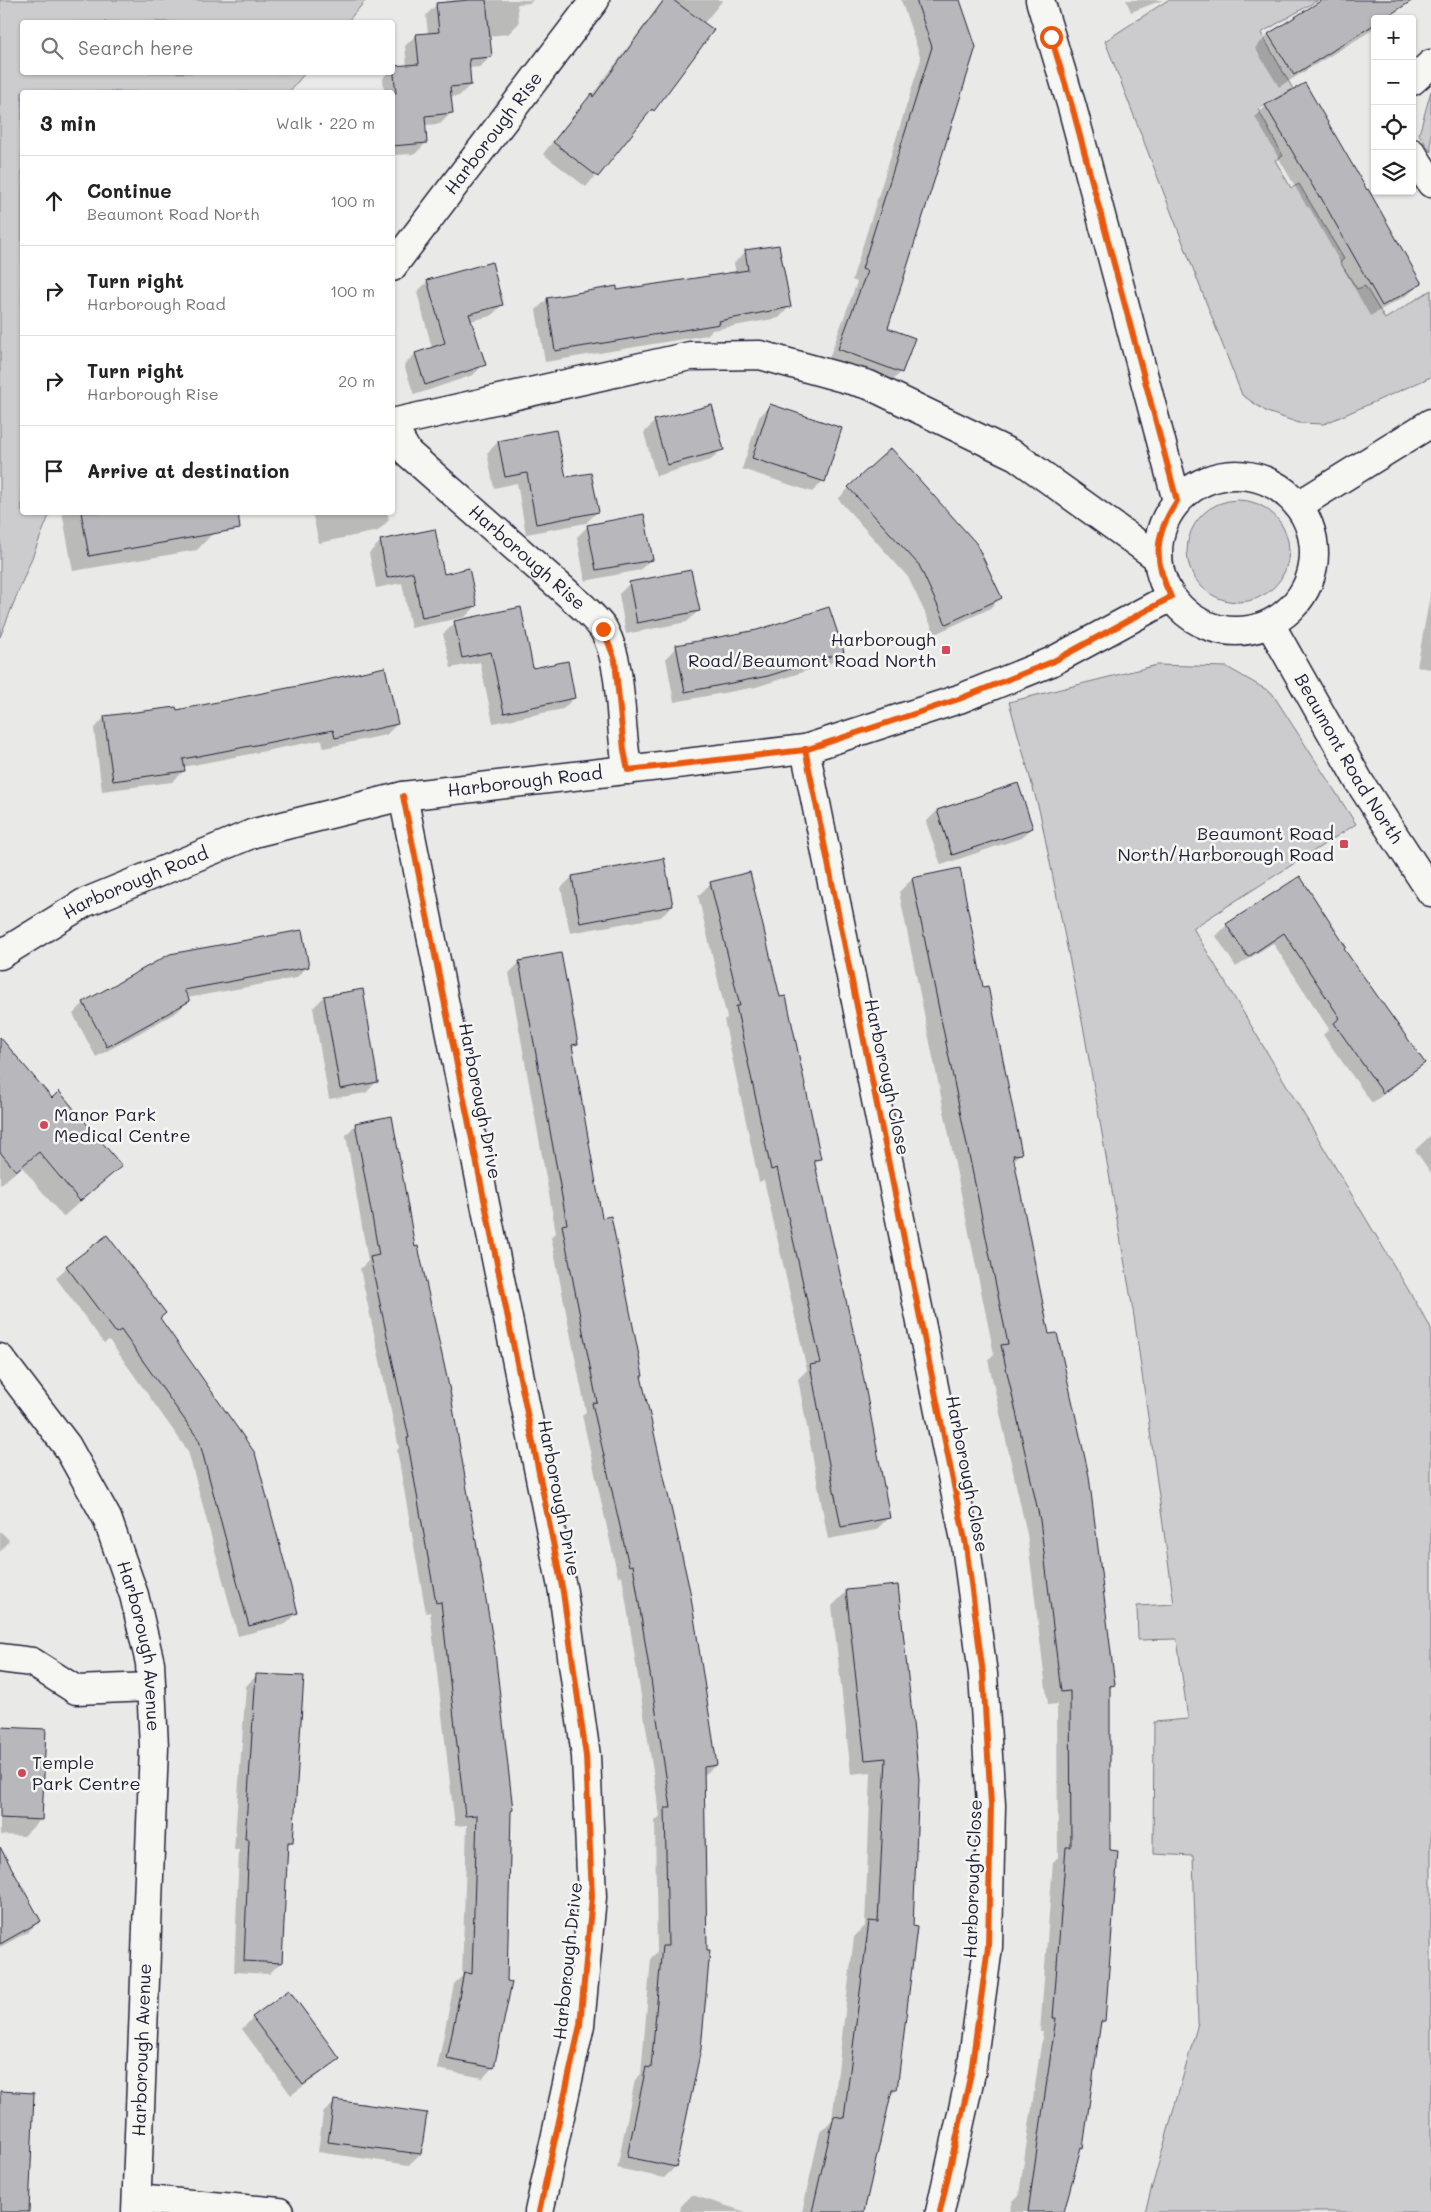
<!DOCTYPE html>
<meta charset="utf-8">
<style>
:root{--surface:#fff;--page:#f2f2f2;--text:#222;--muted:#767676;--line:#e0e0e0}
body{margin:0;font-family:Mali,sans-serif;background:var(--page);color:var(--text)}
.controls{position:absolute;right:15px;top:15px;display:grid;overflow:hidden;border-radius:5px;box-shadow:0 1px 4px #0004}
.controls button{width:45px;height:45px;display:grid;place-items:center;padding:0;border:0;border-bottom:1px solid var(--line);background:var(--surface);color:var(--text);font:25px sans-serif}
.stop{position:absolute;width:15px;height:15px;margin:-11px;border:4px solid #ea580c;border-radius:50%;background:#fff}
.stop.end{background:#ea580c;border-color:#fff;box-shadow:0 1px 5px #0008}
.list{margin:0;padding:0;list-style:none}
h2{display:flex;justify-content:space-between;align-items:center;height:65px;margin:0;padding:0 20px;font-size:21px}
h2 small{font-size:16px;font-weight:400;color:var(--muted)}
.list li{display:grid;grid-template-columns:32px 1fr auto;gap:15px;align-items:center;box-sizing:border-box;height:90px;padding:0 20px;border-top:1px solid var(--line)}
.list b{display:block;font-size:19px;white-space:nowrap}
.list p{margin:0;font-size:16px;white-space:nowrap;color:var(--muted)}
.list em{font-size:16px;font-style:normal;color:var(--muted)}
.icon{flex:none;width:28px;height:28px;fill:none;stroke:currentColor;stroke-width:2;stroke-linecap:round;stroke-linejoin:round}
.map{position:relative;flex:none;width:1431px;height:2212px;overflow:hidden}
.search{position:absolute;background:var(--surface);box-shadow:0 1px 4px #0004;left:20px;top:20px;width:375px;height:55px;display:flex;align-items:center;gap:12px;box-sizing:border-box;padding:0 18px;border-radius:5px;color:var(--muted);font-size:19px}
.panel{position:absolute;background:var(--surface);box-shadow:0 1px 4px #0004;left:20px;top:90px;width:375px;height:425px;border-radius:5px}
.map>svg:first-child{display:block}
</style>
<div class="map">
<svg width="1431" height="2212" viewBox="0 0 1431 2212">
<rect width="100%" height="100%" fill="#e9e9e7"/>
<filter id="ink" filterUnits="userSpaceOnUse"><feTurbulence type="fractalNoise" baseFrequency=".02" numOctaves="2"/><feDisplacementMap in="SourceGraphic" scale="10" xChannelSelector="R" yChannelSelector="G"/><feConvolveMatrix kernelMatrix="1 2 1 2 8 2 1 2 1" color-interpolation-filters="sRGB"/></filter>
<g filter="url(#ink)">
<g fill="#ccccce" stroke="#777784">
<path d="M0 0H366L347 22H22V72L305 73 289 92H22V512L50 513 0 637Z"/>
<path d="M1168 0H1318L1261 33 1293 89 1258 109 1283 156 1275 160 1291 188 1299 184 1344 259 1340 262 1357 289 1365 286 1385 319 1431 290V377L1324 424 1299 423 1267 412 1242 395 1105 41Z"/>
<path d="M1431 91V152L1419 134Z"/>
<circle cx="1238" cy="551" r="51"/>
<path d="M1157 665 1227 667 1272 693 1356 824 1193 928 1431 1328V2212H1145L1198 2023 1193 1856 1153 1854 1154 1722 1188 1719 1177 1639 1138 1640 1137 1606 1174 1604 1134 1316 1084 1031 1040 813 1009 702Z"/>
</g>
<g fill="#0003">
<path d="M453 0H533L530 3 517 4 519 23 508 34 489 36 491 56 480 67 469 68 470 85 459 96 450 97 451 113 440 124 424 125 426 143 415 154 392 155V92H384L383 78 388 72H392L394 67 407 66 405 46 416 35 428 34 426 15 437 4 454 3Z"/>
<path d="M663 0H723L703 24 712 30 653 110 641 120 586 187 543 154 576 112 587 102Z"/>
<path d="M901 0H959L886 329 901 372 890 383 828 361 857 282 852 280 921 59Z"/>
<path d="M1126 0H1163L1131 12Z"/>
<path d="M1324 0H1394L1375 19V26L1369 32 1279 87 1255 48 1269 34Z"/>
<path d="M1266 106 1420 283 1409 294 1370 316 1309 207H1307L1255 117Z"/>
<path d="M745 252 790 306 779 318 712 330 707 335 545 362 536 310 547 299 616 291 736 273 734 263Z"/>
<path d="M428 281 502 305 491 316 470 321 484 364 473 375 414 395 404 365 415 354 432 348 417 292Z"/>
<path d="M770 406 823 481 812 492 742 469 759 417Z"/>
<path d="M655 421 722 449 711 460 656 476 644 433Z"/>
<path d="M555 431 565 479 597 512 586 523 526 534 517 483 494 488 487 453 498 442Z"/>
<path d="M849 488 1000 598 989 609 935 634 908 577 838 499Z"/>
<path d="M62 512H210L213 533 197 550 73 571Z"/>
<path d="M312 512H387L389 520 378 531 319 543Z"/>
<path d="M588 526 651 559 640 570 585 581 577 537Z"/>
<path d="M380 542 443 575 476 606 465 617 411 628 402 583 376 588 369 553Z"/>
<path d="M630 583 698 611 687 622 626 634 619 594Z"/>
<path d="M1431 590V669L1417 667Z"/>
<path d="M455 623 532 669 574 698 563 709 493 723 480 662 451 668 443 634Z"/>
<path d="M677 646 842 652 831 663 756 687 674 702 666 658Z"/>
<path d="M175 711 397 724 386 735 324 748 322 740 183 767 184 771 172 782 102 791 94 729 105 717Z"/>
<path d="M937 811 1032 827 1021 838 941 865 926 822Z"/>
<path d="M572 877 672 906 661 917 570 933 561 888Z"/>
<path d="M1300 878 1343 949 1423 1063 1412 1073 1372 1103 1323 1035 1329 1029 1273 943 1236 967 1216 936 1227 925Z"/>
<path d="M912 879 982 989 1021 1153 1013 1161 1114 1685 1108 1690 1104 2021 1099 2026 1082 2147 1079 2150 1063 2212H1010L1013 2201 1019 2195 1043 2031H1040L1053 1862 1058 1857 1057 1704 1048 1705 1027 1534 988 1360 994 1354 899 892Z"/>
<path d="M711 883 819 1158 814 1164 889 1517 876 1530 828 1539 798 1379 807 1370 764 1180 759 1182 724 1020 727 1018 698 896Z"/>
<path d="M170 956 307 967 296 978 187 998 188 1001 177 1012 96 1057 73 1014 84 1003Z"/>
<path d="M520 962 576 1044 571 1049 601 1219 640 1377 716 1765 703 1776 675 2167 664 2178 617 2168 635 2080 641 2074 651 1958 657 1952 655 1821 660 1816 622 1576 618 1577 582 1415 586 1412 551 1237 556 1233 509 973Z"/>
<path d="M324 997 377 1081 366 1093 329 1099 313 1008Z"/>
<path d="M0 1066 51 1100 120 1166 63 1217 22 1167 0 1185Z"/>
<path d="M356 1124 512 1810 510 1812 493 2067 483 2078 437 2069 454 1984 462 1976 467 1825 455 1826 430 1612 426 1613 397 1450 399 1448 360 1269 368 1261 346 1135Z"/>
<path d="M1431 1135V1173L1415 1150Z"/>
<path d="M107 1237 158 1319 297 1613 286 1624 238 1636 188 1451 109 1340 104 1343 56 1278 67 1267Z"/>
<path d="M0 1531 9 1540 0 1552Z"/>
<path d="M897 1586 896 2090 889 2097 862 2212H802L820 2132 832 2120 854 1937 865 1926 871 1772 851 1774 832 1606 847 1591Z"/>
<path d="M257 1675 292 1842 286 1847 280 1963 269 1974 234 1972 239 1850H234L246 1686Z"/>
<path d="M0 1728 41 1819 24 1836 0 1835Z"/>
<path d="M0 1868 39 1921 28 1932 0 1947Z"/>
<path d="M253 2018 338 2059 327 2069 291 2095 242 2029Z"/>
<path d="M335 2102 420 2154 409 2165 318 2152 323 2113Z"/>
<path d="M692 2195 746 2212H680L681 2206Z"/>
</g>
<g fill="#b8b8bc" stroke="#22223b">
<path d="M469 0H486L492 57 469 59 471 85 450 87 453 113 425 116 427 143 392 146V93H396L393 66 419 64 416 34 439 32 436 3Z"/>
<path d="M664 0H673L714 30 654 111 652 109 598 177 553 142 592 93 593 97Z"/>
<path d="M916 0H960L976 47 888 328 915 338 902 373 838 349 867 271 862 269 932 47Z"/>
<path d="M1322 0H1413L1383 19H1375V24L1294 75 1268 34Z"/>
<path d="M1305 83 1367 190 1368 189 1422 284 1382 306 1320 196 1319 197 1265 105Z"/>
<path d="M779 245 791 307 719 321 720 324 555 351 547 298 617 286V290L748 270 745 250Z"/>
<path d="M492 262 503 305 469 314 486 365 425 385 415 353 445 343 427 280Z"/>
<path d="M770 404 842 428 825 482 752 458Z"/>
<path d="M712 405 724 450 667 465 654 420Z"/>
<path d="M556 430 566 477 591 473 599 512 536 524 527 473 505 477 498 441Z"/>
<path d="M891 448 976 543 1002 598 946 624 919 565 848 487Z"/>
<path d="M81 512H238L240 529 89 556Z"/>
<path d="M644 514 653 560 596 570 587 525Z"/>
<path d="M435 529 444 574 469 568 477 606 422 618 413 572 387 578 380 540Z"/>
<path d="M691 570 700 611 637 623 629 582Z"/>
<path d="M521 607 533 668 568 661 575 698 504 713 491 652 462 658 454 621Z"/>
<path d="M829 607 844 652 768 676 685 692 676 645 757 630Z"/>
<path d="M385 667 398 724 335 738 333 730 183 759 185 771 113 781 104 716 176 707 177 710 313 683Z"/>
<path d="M1018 783 1033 828 952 855 937 810Z"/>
<path d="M664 858 673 906 580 923 572 876Z"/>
<path d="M960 868 983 987 988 986 1022 1154 1013 1155 1049 1334 1057 1333 1089 1476 1115 1685 1110 1686V1850L1118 1851 1105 2021H1101L1083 2148 1081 2147 1064 2212H1028L1056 2018H1053L1066 1847H1071L1070 1691 1061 1692 1040 1520 1001 1345 1008 1344 912 878Z"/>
<path d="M750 872 780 997 786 996 821 1159 814 1160 862 1370 890 1518 841 1527 810 1365 821 1363 777 1168 771 1170 736 1006H740L710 882Z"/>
<path d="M1300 876 1346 947 1344 949 1425 1063 1383 1093 1334 1023 1340 1018 1284 933 1248 957 1226 924Z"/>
<path d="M302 930 309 967 184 990 190 1001 107 1047 83 1002 170 954Z"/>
<path d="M561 953 578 1044 572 1045 602 1218 611 1216 643 1376H641L690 1591 717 1765 704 1767 707 1950H710L701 2049 676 2167 627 2157 646 2067 651 2068 662 1946H668L665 1808H671L633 1565 629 1566 592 1403 597 1402 562 1225 567 1224 519 961Z"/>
<path d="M363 989 378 1082 340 1089 324 996Z"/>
<path d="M0 1037 52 1098 59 1091 122 1166 80 1201 39 1152 16 1171 0 1152Z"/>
<path d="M392 1116 415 1247 418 1246 451 1396 495 1652 513 1810 511 1811 507 1981 512 1982 494 2068 447 2059 464 1972 472 1974 477 1815 465 1816 441 1602 436 1603 407 1438H409L370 1257 379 1255 355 1123Z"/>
<path d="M107 1235 166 1313 160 1318 255 1453 298 1613 249 1626 199 1440 121 1330 116 1333 66 1266Z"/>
<path d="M898 1585 919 1779 913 1926 917 1927 897 2090H892L864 2212H812L834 2116 844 2118 869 1921 878 1922 886 1758 865 1760 846 1590Z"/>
<path d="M256 1674 304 1676 293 1842H288L282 1963 244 1961 249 1839H245Z"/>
<path d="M0 1727 46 1729 42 1820 0 1818Z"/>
<path d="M0 1847 41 1921 0 1944Z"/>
<path d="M289 1990 340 2059 303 2085 252 2017Z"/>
<path d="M0 2091 34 2093 29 2212H0Z"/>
<path d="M334 2100 427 2113 421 2154 328 2142Z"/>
</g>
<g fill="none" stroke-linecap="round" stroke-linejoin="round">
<g stroke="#22223b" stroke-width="31">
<g id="minor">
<path d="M1040 0 1072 107 1177 501"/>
<path d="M1412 81 1431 64"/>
<path d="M1412 153 1431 183"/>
<path id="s1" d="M392 267 595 0"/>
<path d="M392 423 690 356 760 355 869 385 1016 456 1158 558"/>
<path id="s2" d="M392 426 408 453 583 607C590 614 599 622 604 630 625 670 618 726 628 770"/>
<circle cx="1236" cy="553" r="78"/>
<path d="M1299 505 1431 423"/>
<path id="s3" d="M1270 624 1360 783 1431 892"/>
<path d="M805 749 966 1545 983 1674 991 1805 988 1947 971 2073 940 2212"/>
<path d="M403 796 563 1592 586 1756 592 1897 580 2025 539 2212"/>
<path id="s4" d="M0 955 84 903 254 833 403 796 805 749 959 699 1051 662 1171 597"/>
<path id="s5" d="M0 1358 67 1446 107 1518 134 1595 150 1663 154 1747 136 2212"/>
<path d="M0 1658 32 1662 76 1690 151 1687"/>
<path d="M137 2199 279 2212"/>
</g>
</g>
<use href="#minor" stroke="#f6f6f2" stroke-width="28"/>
<g stroke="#f6f6f2" stroke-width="9">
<g id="cycleway">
<path d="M805 749 966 1545 983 1674 991 1805 988 1947 971 2073 940 2212"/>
<path d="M403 796 563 1592 586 1756 592 1897 580 2025 539 2212"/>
</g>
</g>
<use href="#cycleway" stroke="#e8590c" stroke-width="6"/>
</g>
</g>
<g fill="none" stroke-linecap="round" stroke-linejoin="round" filter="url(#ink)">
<path stroke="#ea580c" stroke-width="6" d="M603 629 615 660 624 750 628 770 805 750 959 699 1052 662 1171 597C1153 560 1154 535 1177 501L1072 106 1051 37"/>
</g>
<g fill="#d1495b" stroke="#f6f6f2" stroke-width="2">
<rect x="941" y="645" width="10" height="10" rx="2.5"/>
<rect x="1339" y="839" width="10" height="10" rx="2.5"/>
<circle cx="44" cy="1125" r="5"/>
<circle cx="22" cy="1773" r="5"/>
</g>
<g text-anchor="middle" stroke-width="5" stroke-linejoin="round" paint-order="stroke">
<g font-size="18" fill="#22223b" stroke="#f6f6f2">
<text dy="6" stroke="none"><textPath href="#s1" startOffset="168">Harborough Rise</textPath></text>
<text dy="6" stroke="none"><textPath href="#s2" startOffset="190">Harborough Rise</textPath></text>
<text dy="6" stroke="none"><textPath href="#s3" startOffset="156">Beaumont Road North</textPath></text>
<text dy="6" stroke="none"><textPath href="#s4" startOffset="559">Harborough Road</textPath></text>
<text dy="6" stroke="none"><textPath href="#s4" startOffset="154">Harborough Road</textPath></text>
<text transform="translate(887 1077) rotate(78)" y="6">Harborough Close</text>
<text transform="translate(480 1101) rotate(79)" y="6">Harborough Drive</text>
<text transform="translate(967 1474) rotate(79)" y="6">Harborough Close</text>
<text transform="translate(559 1498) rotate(79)" y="6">Harborough Drive</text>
<text dy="6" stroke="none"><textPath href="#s5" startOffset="326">Harborough Avenue</textPath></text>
<text transform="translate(973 1879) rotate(-88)" y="6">Harborough Close</text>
<text transform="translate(568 1961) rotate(-84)" y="6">Harborough Drive</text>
<text transform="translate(142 2050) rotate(-88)" y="6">Harborough Avenue</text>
</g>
<g font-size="18" fill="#22223b" stroke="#f6f6f2" text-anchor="end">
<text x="936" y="646">Harborough<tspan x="936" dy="21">Road/Beaumont Road North</tspan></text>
<text x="1334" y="840">Beaumont Road<tspan x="1334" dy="21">North/Harborough Road</tspan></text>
<text x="54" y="1121" text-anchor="start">Manor Park<tspan x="54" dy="21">Medical Centre</tspan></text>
<text x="32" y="1769" text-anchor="start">Temple<tspan x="32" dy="21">Park Centre</tspan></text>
</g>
</g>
</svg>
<div class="controls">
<button>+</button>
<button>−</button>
<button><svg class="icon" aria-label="locate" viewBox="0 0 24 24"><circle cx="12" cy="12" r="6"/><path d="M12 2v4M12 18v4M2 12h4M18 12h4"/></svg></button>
<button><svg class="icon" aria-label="layers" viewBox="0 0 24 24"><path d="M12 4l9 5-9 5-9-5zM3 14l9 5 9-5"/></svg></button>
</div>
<div class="stop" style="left:1051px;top:37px"></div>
<div class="stop end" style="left:603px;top:629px"></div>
<div class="search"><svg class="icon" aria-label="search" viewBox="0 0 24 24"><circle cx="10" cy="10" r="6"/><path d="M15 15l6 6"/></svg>Search here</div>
<section class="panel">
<h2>3 min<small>Walk · 220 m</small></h2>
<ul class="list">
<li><svg class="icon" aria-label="ahead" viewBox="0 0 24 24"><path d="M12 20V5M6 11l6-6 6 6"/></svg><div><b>Continue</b><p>Beaumont Road North</p></div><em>100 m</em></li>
<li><svg class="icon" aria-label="right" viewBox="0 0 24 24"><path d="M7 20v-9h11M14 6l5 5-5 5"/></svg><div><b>Turn right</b><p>Harborough Road</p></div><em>100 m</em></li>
<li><svg class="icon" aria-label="right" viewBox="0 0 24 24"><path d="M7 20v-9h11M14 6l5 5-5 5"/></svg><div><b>Turn right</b><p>Harborough Rise</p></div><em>20 m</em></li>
<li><svg class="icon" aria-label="arrive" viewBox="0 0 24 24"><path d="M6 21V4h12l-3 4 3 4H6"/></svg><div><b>Arrive at destination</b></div></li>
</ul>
</section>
</div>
